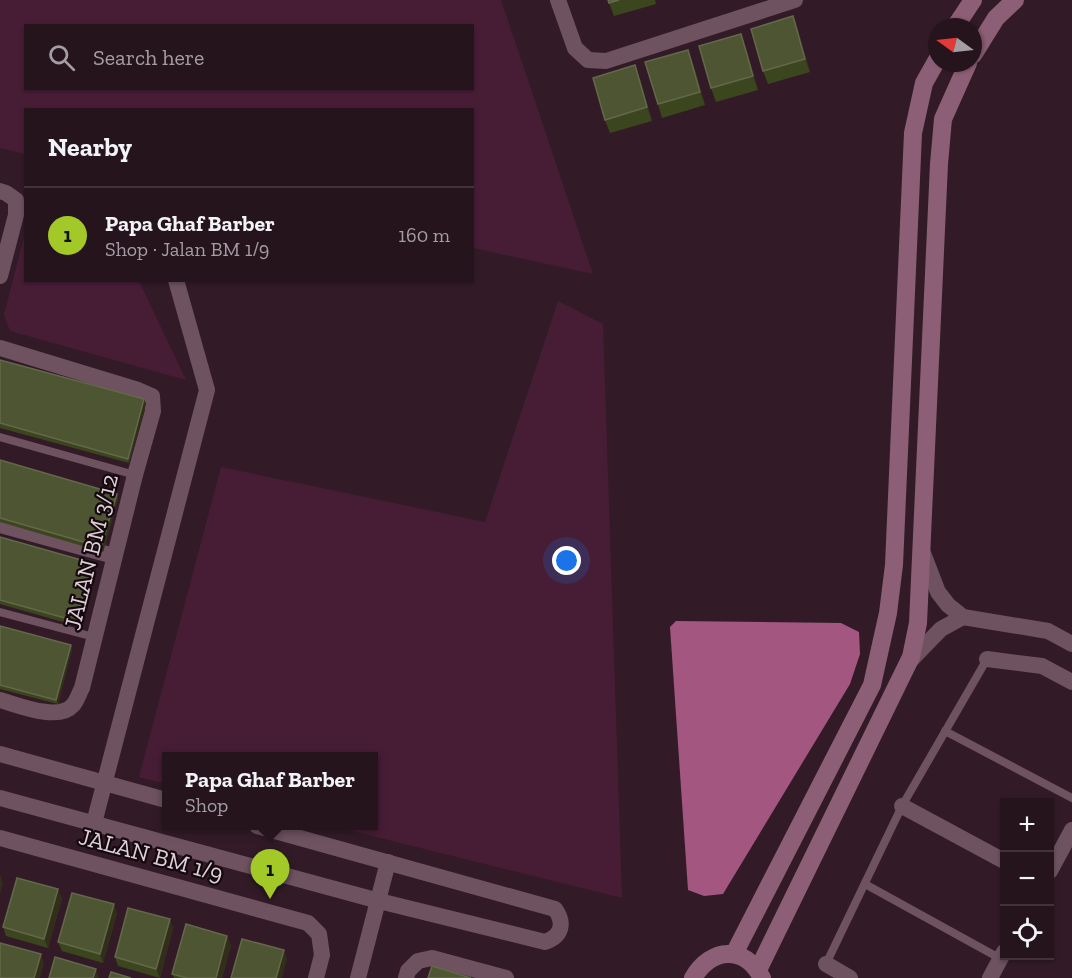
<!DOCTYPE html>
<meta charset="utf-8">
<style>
:root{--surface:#26141d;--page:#2e1d26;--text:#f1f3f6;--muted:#a49ea4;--line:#42333b;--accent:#a2c927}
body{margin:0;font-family:"Zilla Slab",serif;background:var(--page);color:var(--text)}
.controls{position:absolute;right:18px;bottom:18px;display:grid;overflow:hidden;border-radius:0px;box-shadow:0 2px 4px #0004}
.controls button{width:54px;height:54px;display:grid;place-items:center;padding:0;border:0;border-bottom:2px solid var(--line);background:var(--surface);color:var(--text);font:30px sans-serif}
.compass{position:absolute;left:928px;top:18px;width:54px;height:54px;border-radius:50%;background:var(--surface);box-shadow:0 2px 4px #0004;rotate:285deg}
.you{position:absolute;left:567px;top:561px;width:21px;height:21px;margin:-15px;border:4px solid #fff;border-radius:50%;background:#1a73e8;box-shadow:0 0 0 9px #1a73e833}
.badge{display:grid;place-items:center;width:39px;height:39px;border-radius:50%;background:var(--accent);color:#111;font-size:20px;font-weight:700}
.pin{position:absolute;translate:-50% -50px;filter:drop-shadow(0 2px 3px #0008)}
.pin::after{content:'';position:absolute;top:32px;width:21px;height:18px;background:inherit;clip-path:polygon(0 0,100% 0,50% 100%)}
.popup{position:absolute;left:162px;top:752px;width:216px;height:78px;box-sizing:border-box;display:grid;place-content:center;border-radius:0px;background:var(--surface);filter:drop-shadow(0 2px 4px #0005);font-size:20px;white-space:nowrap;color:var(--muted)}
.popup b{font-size:22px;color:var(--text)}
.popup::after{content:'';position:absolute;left:50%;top:100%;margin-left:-12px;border:12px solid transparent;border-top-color:var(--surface)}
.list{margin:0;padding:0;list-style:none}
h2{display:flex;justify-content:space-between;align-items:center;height:78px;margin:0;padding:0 24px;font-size:26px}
h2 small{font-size:20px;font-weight:400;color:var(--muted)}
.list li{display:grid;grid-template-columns:39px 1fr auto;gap:18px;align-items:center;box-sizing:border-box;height:96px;padding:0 24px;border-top:2px solid var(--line)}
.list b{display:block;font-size:22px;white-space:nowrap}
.list p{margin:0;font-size:20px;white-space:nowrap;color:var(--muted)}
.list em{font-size:20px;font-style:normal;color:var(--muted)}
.icon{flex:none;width:33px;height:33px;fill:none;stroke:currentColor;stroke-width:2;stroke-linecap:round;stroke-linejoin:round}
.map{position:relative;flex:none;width:1072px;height:978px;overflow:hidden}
.search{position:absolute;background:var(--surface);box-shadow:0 2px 4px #0004;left:24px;top:24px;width:450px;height:66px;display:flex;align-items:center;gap:15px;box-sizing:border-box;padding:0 21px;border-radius:0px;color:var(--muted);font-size:22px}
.panel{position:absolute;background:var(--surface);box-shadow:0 2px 4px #0004;left:24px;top:108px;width:450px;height:174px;border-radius:0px}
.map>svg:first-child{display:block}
</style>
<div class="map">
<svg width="1072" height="978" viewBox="0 0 1072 978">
<rect width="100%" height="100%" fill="#321b27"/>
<g fill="#471d35" fill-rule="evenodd">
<path d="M0 0H501L593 274 473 248 472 110H26L25 154 0 148ZM26 26H472V88H26Z"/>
<path d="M25 233 26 280 139 281 186 380 10 331 4 315Z"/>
<path d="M558 301 603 324 622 898 332 826H374V756H166V784L139 777 221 467 485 522Z"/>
</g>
<path fill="#a35680" d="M676 621 841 623 859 632 860 654 850 684 723 894 704 896 688 890 670 627Z"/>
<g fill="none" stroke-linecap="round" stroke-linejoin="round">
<g stroke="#6e5260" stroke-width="8">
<path d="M0 437 135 475"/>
<path d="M0 612 94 637"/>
<path d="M945 731 1072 798"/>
<path d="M865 884 1001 959"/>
<path d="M826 964 902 806 987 659"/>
</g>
<g stroke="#6e5260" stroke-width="16">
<path d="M558 0 575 48 588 60 606 61 795 0"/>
<path d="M0 191 6 193 16 200V215L0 276"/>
<path d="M0 348 138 390 152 396 153 411 135 475 82 688C79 693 77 701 73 705 59 722 18 705 0 700"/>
<path d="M0 525 114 556"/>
<path d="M923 553 938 592 948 605 963 617 1048 631 1072 644"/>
<path d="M987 659 1042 666 1072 682"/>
<path d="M909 662 941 629 963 617"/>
<path d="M0 754 166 800"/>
<path d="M0 798 379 901 545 942C562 936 565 923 555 909L257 826"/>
<path d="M902 806 1004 861"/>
<path d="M94 823 207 390 176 280"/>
<path d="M0 838 308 923 319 934 322 955 316 978"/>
<path d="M1050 871 1072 830"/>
<path d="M826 964 850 978"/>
<path d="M358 978 388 862"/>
<path d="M406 978 408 971 418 961 432 958 506 978"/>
<path d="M990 978 1004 952"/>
</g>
<g stroke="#8c5f76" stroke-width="18">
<path d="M955 27 973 0"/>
<path d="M973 55 996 18 1015 0"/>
<path d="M734 954 872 685 888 613 894 565 913 133 924 83 937 60"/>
<path d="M758 970 911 657 918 623 939 164 943 119 968 63"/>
<path d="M693 978C711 947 745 945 762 978"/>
</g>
</g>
<g fill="#3c461e">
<path d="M608 0H655L656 4 614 16Z"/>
<path d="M793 16 798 30 810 72 768 84 763 71Z"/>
<path d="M746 48 758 90 716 102 711 88Z"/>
<path d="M693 63 705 105 662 118 658 104Z"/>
<path d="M640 79 652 121 610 133 605 120Z"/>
<path d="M0 360 144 399 146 404 129 463 0 428Z"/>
<path d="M0 460 117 494 118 499 103 552 0 522Z"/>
<path d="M0 537 92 563 94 568 77 626 0 604Z"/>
<path d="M0 626 71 645 72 649 58 704 0 689Z"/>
<path d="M62 898 48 948 6 936 3 927Z"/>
<path d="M117 913 103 963 62 951 58 942Z"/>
<path d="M173 928 160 978 118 966 115 957Z"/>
<path d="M231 945 222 978H174L172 974Z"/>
</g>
<g fill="#312f19">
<path d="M793 16 798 30 810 72 805 59Z"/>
<path d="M741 34 746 48 758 90 753 76Z"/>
<path d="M688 50 693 63 705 105 700 92Z"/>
<path d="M635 65 640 79 652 121 647 107Z"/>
<path d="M144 399 146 404 129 463 128 459Z"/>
<path d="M117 494 118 499 103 552 101 547Z"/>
<path d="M92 563 94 568 77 626 76 621Z"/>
<path d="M71 645 72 649 58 704 56 700Z"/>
<path d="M0 874 3 883 0 894Z"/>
<path d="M58 889 62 898 48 948 44 939Z"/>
<path d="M114 904 117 913 103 963 100 954Z"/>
<path d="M170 919 173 928 160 978 156 969Z"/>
<path d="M227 936 231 945 222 978H216Z"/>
<path d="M284 950 287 959 282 978H276Z"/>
<path d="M41 954 44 963 40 978H34Z"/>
<path d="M96 969 99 978H93Z"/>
</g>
<g fill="#4e5532" stroke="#64684b" stroke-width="1.5">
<path d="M608 0H619L609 3Z"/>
<path d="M793 16 805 59 763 71 751 29Z"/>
<path d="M741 34 753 76 711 88 699 46Z"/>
<path d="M688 50 700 92 658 104 645 62Z"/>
<path d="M635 65 647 107 605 120 593 78Z"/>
<path d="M0 360 144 399 128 459 0 423Z"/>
<path d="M0 460 117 494 101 547 0 518Z"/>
<path d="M0 537 92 563 76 621 0 600Z"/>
<path d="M0 626 71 645 56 700 0 685Z"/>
<path d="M17 878 58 889 44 939 3 927Z"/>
<path d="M72 893 114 904 100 954 58 942Z"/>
<path d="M128 908 170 919 156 969 115 957Z"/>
<path d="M186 924 227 936 216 978H187L172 974Z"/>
<path d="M242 939 284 950 276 978H231Z"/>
<path d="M0 943 41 954 34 978H0Z"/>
<path d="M55 957 96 969 93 978H49Z"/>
<path d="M432 966 471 978H428Z"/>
<path d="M111 972 131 978H109Z"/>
</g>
<g text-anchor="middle" stroke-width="4.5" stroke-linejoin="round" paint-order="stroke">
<g font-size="24" fill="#dfcfd6" stroke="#13090e">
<text transform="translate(91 552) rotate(-76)" y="8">JALAN BM 3/12</text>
<text transform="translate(151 855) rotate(15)" y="8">JALAN BM 1/9</text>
</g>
</g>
</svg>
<div class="controls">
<button>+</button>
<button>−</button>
<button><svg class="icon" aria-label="locate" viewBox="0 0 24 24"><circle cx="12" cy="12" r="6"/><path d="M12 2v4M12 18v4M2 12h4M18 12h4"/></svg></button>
</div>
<svg class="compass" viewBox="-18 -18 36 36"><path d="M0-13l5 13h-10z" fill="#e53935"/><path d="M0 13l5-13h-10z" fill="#a49ea4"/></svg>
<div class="you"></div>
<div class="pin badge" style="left:270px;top:899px">1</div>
<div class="popup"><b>Papa Ghaf Barber</b>Shop</div>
<div class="search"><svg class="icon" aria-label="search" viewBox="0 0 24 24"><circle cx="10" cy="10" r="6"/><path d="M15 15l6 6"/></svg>Search here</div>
<section class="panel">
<h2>Nearby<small></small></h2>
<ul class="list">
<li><span class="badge">1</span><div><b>Papa Ghaf Barber</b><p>Shop · Jalan BM 1/9</p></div><em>160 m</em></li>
</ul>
</section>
</div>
